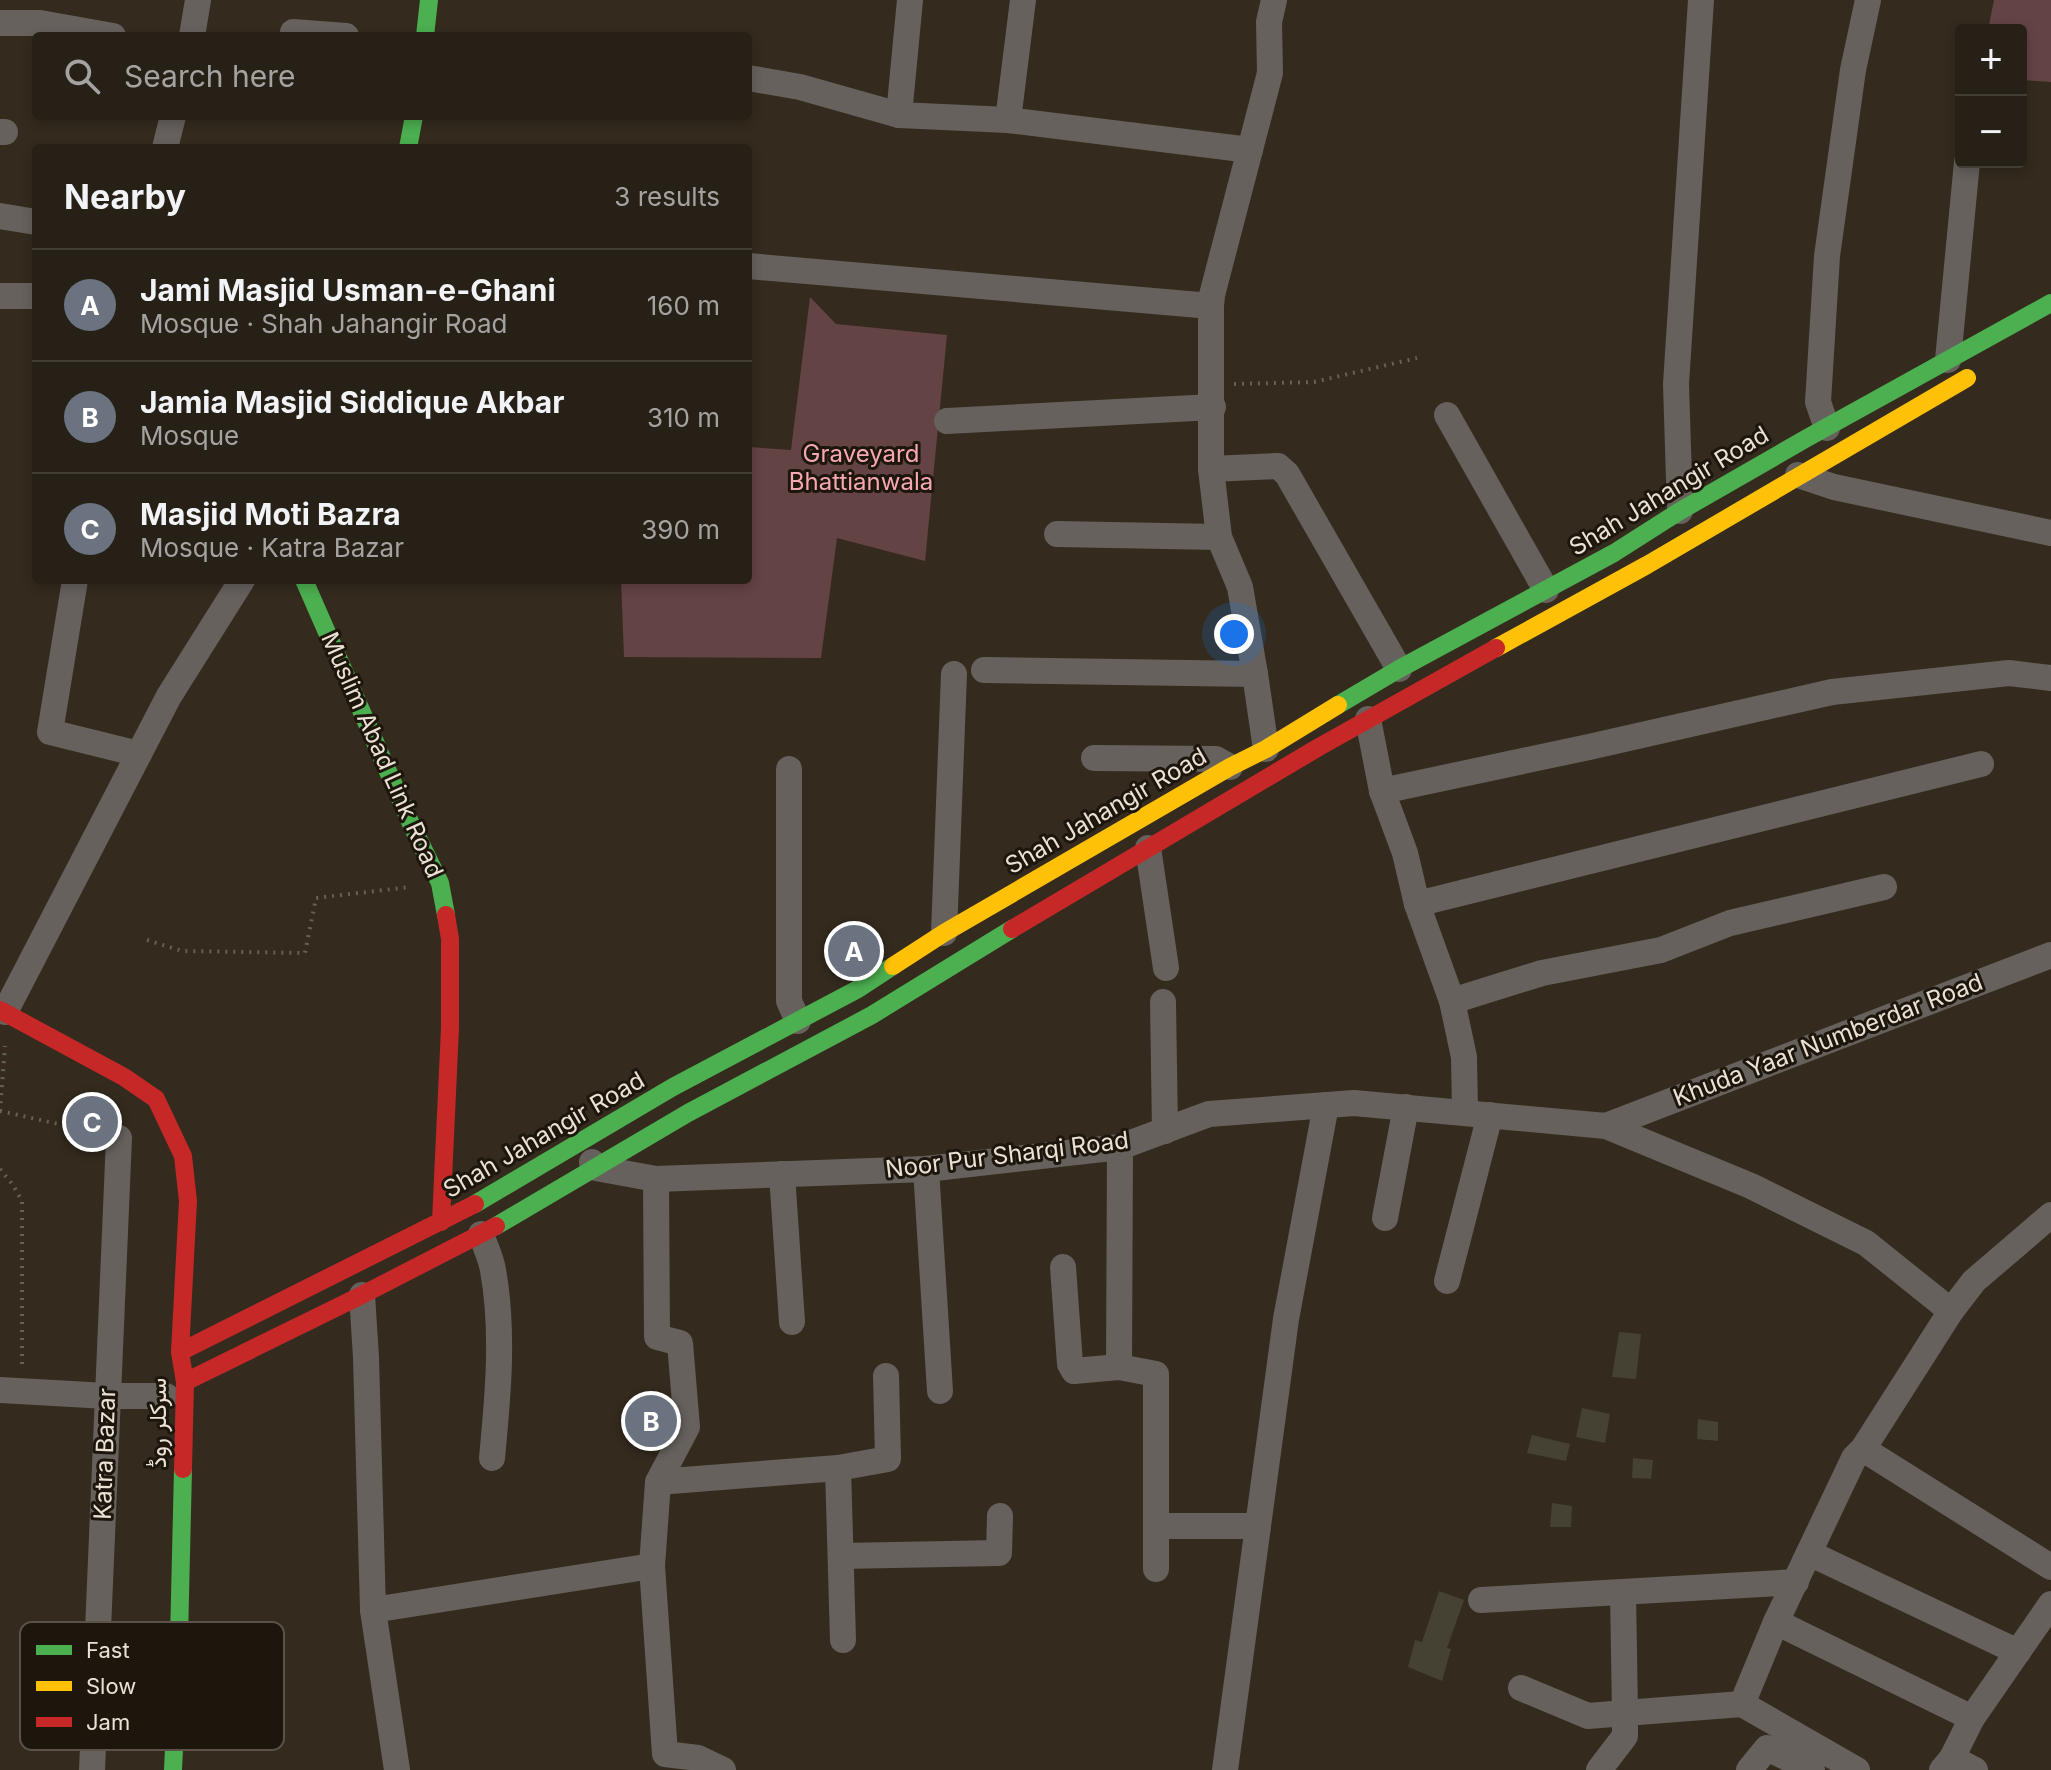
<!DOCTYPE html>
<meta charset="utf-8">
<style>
:root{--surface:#272016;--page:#2f281f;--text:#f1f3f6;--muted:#a4a3a1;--line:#433e35;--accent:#aba194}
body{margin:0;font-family:Inter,Vazirmatn,sans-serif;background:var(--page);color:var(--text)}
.controls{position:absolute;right:24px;top:24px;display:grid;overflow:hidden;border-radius:8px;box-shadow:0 4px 12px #0003}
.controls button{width:72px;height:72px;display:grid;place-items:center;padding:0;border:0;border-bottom:2px solid var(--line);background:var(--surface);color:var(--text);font:40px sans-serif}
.you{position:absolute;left:1234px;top:634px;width:28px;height:28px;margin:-20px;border:6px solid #fff;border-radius:50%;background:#1a73e8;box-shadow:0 0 0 12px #1a73e833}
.badge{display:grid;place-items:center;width:52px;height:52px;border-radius:50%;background:var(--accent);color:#fff;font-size:26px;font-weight:700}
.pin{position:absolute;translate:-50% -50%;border:4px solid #fff;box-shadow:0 2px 8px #0006}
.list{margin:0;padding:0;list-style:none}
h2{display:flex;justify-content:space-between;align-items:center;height:104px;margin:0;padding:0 32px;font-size:34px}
h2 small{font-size:26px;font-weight:400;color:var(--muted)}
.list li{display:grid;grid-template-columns:52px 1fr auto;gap:24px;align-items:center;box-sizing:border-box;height:112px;padding:0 32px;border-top:2px solid var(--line)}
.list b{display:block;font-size:30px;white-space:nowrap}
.list p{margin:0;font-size:26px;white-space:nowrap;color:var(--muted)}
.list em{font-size:26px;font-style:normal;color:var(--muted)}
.icon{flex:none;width:44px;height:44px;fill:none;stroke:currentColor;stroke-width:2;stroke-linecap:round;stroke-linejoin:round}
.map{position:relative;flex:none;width:2051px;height:1770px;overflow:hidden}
.search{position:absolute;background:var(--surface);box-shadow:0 4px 12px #0003;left:32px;top:32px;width:720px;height:88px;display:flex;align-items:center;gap:20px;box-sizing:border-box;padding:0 28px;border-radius:8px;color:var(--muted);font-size:30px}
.panel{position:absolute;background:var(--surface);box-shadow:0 4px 12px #0003;left:32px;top:144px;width:720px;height:440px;border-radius:8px}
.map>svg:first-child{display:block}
</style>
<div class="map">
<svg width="2051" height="1770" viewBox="0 0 2051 1770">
<rect width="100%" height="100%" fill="#342b1e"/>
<g fill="#644345">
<path d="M1994 0H2051V82L2021 80V30H1988Z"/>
<path d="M810 297 836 324 947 335 925 561 837 538 821 658 624 657 621 580H748V447L791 450Z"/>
</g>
<g fill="#454133">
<path d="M1619 1332 1641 1334 1636 1379 1612 1377Z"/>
<path d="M1582 1408 1610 1414 1605 1443 1576 1437Z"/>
<path d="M1698 1419 1718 1422V1441L1697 1439Z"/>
<path d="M1532 1435 1570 1444 1566 1461 1527 1453Z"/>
<path d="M1633 1458 1653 1460 1651 1479 1632 1478Z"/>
<path d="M1552 1503 1572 1506 1571 1527H1550Z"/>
<path d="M1439 1591 1464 1600 1447 1648 1451 1649 1442 1681 1408 1667 1415 1640 1422 1642Z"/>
</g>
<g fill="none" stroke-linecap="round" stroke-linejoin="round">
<g stroke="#64605a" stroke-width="4" stroke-dasharray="2 6" stroke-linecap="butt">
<path d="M1234 384 1314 382 1417 358"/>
<path d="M147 940 182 951 305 953 316 898 410 887"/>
<path d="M0 1111 99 1133"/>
<path d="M0 1111 5 1046"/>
<path d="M0 1169 13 1185 22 1201V1369"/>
</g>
<g stroke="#66615d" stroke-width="26">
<path d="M910 0 899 115 1008 120"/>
<path d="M1023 0 1008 120 1250 150"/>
<path d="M0 23H40L113 36"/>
<path d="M293 32 346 36"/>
<path d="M192 36 198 0"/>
<path d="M748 78 800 87 899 115"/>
<path d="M0 132H5"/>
<path d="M165 148 173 116"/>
<path d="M0 216 36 222"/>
<path d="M748 266 1211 306"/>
<path d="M0 296H36"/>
<path d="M1948 360 1967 162"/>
<path d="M1447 415 1546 590"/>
<path d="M947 421 1213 407"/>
<path d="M1827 428 1818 402 1827 256 1853 70 1868 0"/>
<path d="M1211 469 1278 466 1287 474 1399 669"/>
<path d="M1798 475 1834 487 2051 533"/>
<path d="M1680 511 1676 384 1701 0"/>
<path d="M1057 534 1219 537"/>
<path d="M75 580 50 732 139 754"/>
<path d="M984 670 1255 674"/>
<path d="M1368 719 1382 791 1405 853 1417 904 1452 1001 1464 1057 1465 1112"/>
<path d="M1266 749 1255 674 1240 587 1219 537 1211 469V306L1212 295 1270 73 1269 22 1274 0"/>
<path d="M1094 758 1216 759 1230 767"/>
<path d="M789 769V1001L798 1021"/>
<path d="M1382 791 1589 747 1832 692 2009 673 2051 678"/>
<path d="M1148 848 1166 968"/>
<path d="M1417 904 1981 764"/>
<path d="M944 933 954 674"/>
<path d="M1452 1001 1542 973 1661 950 1730 923 1884 887"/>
<path d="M1163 1002 1165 1131"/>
<path d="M5 1012 169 696 242 580"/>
<path d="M1606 1126 2051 955"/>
<path d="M592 1162 596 1168 656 1179 926 1169 1120 1147 1209 1114 1354 1103 1606 1126 1751 1186 1866 1243 1951 1311"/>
<path d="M926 1169 940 1391"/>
<path d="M782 1174 792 1322"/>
<path d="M1385 1218 1406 1107"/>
<path d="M481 1234C485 1246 491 1258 493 1270 504 1331 498 1396 492 1458"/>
<path d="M1063 1267 1070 1364 1074 1371 1119 1367 1156 1374V1569"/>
<path d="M1447 1281 1490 1115"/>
<path d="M362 1295 366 1357 373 1610 397 1770"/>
<path d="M1119 1367 1120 1147"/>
<path d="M0 1390 107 1396H166"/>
<path d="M1863 1449 2051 1567"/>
<path d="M838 1468 888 1459 886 1376"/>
<path d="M658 1482 838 1468 843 1640"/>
<path d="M1157 1526H1258"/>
<path d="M1809 1553 2018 1652"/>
<path d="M841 1556 999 1553 1000 1516"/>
<path d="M652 1566 658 1482 687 1427 680 1343 657 1337 656 1179"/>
<path d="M1481 1600 1796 1582"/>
<path d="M373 1610 652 1566 665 1754 698 1758 723 1770"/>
<path d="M1776 1622 1972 1718"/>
<path d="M1521 1688 1588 1716 1625 1713 1623 1592"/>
<path d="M1742 1704 1776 1622 1854 1458 1863 1449 1951 1311 1974 1281 2051 1215"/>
<path d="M1952 1758 1975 1770"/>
<path d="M92 1770 119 1138"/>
<path d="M1225 1770 1286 1319 1326 1105"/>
<path d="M1599 1770 1625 1736V1713L1742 1704 1857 1770"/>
<path d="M1749 1770 1767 1748 1812 1770"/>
<path d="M1942 1770 1952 1758 1972 1718 2051 1604"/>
</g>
<g stroke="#4caf50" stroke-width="18">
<path d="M425 36 429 0"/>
<path d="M408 148 414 116"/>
<path d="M304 580 411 824 440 883 446 915"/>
<path d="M1338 705 1399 669 1614 553 1680 511 1807 438 2051 303"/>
<path d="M475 1204 673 1087 858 989 893 966"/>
<path d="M496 1226 688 1113 872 1015 1012 929"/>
<path d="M173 1770 179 1639 183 1469"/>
</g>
<g stroke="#ffc107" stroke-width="18">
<path d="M1496 648 1647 565 1967 378"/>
<path d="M893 966 944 933 1230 767 1266 749 1338 705"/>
</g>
<g stroke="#c62828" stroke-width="18">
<path d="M1012 929 1319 747 1496 648"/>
<path d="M0 1010 124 1077 156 1099 183 1156 188 1201 180 1352 185 1382 183 1469"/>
<path d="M441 1222 450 1028V939L446 915"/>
<path d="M180 1352 475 1204"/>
<path d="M185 1382 362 1295 496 1226"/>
</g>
</g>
<g text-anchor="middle" stroke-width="6" stroke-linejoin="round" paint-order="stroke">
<g font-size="24" fill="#f7a7b1" stroke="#1d160d">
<text x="861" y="462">Graveyard<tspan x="861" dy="28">Bhattianwala</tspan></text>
</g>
<g font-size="24" fill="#ebe1d4" stroke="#1d160d">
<text transform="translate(1669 491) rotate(-31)" y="8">Shah Jahangir Road</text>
<text transform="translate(382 755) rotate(66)" y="8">Muslim Abad Link Road</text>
<text transform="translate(1106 811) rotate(-30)" y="8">Shah Jahangir Road</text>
<text transform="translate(1828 1040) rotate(-21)" y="8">Khuda Yaar Numberdar Road</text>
<text transform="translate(544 1135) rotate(-30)" y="8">Shah Jahangir Road</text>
<text transform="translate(1007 1155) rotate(-7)" y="8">Noor Pur Sharqi Road</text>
<text transform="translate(158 1423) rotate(-90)" y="8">سرکلر روڈ</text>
<text transform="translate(105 1454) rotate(-88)" y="8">Katra Bazar</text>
</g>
</g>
<rect x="20" y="1622" width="264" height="128" rx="12" fill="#1d160d" stroke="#5b5349" stroke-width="2"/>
<rect x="36" y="1645" width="36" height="10" fill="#4caf50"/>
<rect x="36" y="1681" width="36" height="10" fill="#ffc107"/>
<rect x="36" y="1717" width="36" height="10" fill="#c62828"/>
<g font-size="22" fill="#ebe1d4">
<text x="86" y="1658">Fast</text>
<text x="86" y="1694">Slow</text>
<text x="86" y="1730">Jam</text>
</g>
</svg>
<div class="controls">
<button>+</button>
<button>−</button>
</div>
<div class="you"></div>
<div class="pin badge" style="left:854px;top:951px;background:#6b7280">A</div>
<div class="pin badge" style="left:651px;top:1421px;background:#6b7280">B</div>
<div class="pin badge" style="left:92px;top:1122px;background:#6b7280">C</div>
<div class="search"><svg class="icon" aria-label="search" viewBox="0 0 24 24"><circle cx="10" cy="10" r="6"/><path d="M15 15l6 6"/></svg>Search here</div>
<section class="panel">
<h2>Nearby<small>3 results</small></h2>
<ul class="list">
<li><span class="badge" style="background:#6b7280">A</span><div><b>Jami Masjid Usman-e-Ghani</b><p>Mosque · Shah Jahangir Road</p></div><em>160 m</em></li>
<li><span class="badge" style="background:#6b7280">B</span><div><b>Jamia Masjid Siddique Akbar</b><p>Mosque</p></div><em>310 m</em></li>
<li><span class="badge" style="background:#6b7280">C</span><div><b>Masjid Moti Bazra</b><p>Mosque · Katra Bazar</p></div><em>390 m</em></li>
</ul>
</section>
</div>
